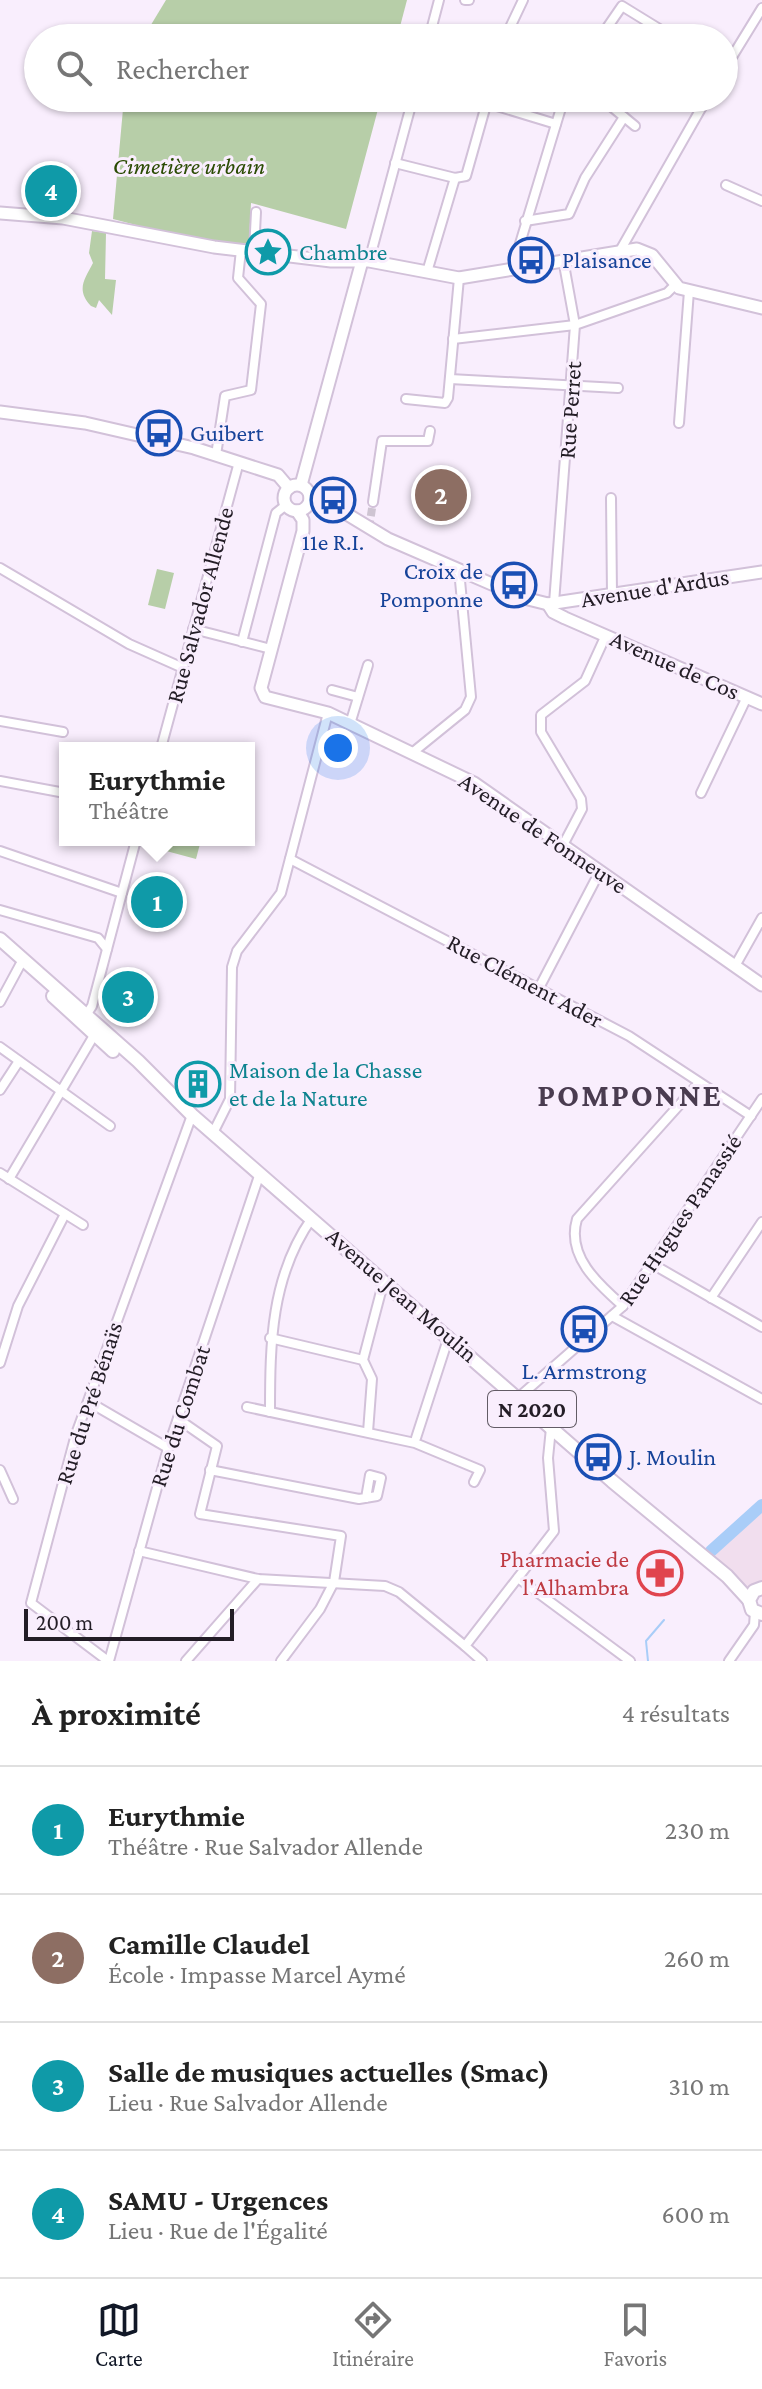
<!DOCTYPE html>
<html lang="fr">
<meta charset="utf-8">
<style>
:root{--surface:#fff;--page:#f2f2f2;--text:#222;--muted:#767676;--line:#e0e0e0;--accent:#111827}
body{margin:0;font-family:"Crimson Pro",serif;background:var(--page);color:var(--text)}
.scale{position:absolute;left:24px;bottom:20px;width:210px;box-sizing:border-box;padding-left:8px;border:4px solid #231d26;border-top:0;font-size:22px;line-height:28px;white-space:nowrap;color:#231d26;-webkit-text-stroke:6px #f9eefd;paint-order:stroke}
.you{position:absolute;left:338px;top:748px;width:28px;height:28px;margin:-20px;border:6px solid #fff;border-radius:50%;background:#1a73e8;box-shadow:0 0 0 12px #1a73e833}
.badge{display:grid;place-items:center;width:52px;height:52px;border-radius:50%;background:var(--accent);color:#fff;font-size:26px;font-weight:700}
.pin{position:absolute;translate:-50% -50%;border:4px solid #fff;box-shadow:0 2px 8px #0006}
.popup{position:absolute;left:59px;top:742px;width:196px;height:104px;box-sizing:border-box;display:grid;place-content:center;border-radius:0px;background:var(--surface);filter:drop-shadow(0 2px 6px #0005);font-size:26px;white-space:nowrap;color:var(--muted)}
.popup b{font-size:30px;color:var(--text)}
.popup::after{content:'';position:absolute;left:50%;top:100%;margin-left:-16px;border:16px solid transparent;border-top-color:var(--surface)}
.list{margin:0;padding:0;list-style:none}
h2{display:flex;justify-content:space-between;align-items:center;height:104px;margin:0;padding:0 32px;font-size:34px}
h2 small{font-size:26px;font-weight:400;color:var(--muted)}
.list li{display:grid;grid-template-columns:52px 1fr auto;gap:24px;align-items:center;box-sizing:border-box;height:128px;padding:0 32px;border-top:2px solid var(--line)}
.list b{display:block;font-size:30px;white-space:nowrap}
.list p{margin:0;font-size:26px;white-space:nowrap;color:var(--muted)}
.list em{font-size:26px;font-style:normal;color:var(--muted)}
.icon{flex:none;width:44px;height:44px;fill:none;stroke:currentColor;stroke-width:2;stroke-linecap:round;stroke-linejoin:round}
.map{position:relative;flex:none;width:762px;height:1661px;overflow:hidden}
.search{position:absolute;background:var(--surface);box-shadow:0 2px 6px #0004;left:24px;right:24px;top:24px;height:88px;display:flex;align-items:center;gap:20px;box-sizing:border-box;padding:0 28px;border-radius:44px;color:var(--muted);font-size:30px}
.sheet{height:616px;background:var(--surface)}
nav{display:flex;justify-content:space-around;align-items:center;box-sizing:border-box;height:112px;border-top:2px solid var(--line);background:var(--surface);font-size:22px;color:var(--muted)}
nav a{display:grid;justify-items:center;gap:4px}
nav .on{color:var(--accent)}
.map>svg:first-child{display:block}
</style>
<div class="map">
<svg width="762" height="1661" viewBox="0 0 762 1661">
<rect width="100%" height="100%" fill="#f9eefd"/>
<path fill="#f1deee" d="M762 1505V1588L754 1591 705 1558Z"/>
<g fill="#b7cea8">
<path d="M166 0H407L397 38H143Z"/>
<path d="M124 98H381L346 229 251 203 249 241 244 245 193 240 113 219Z"/>
<path d="M92 231 106 233 105 279 116 280 112 315 99 300 96 308 91 306C76 290 84 280 93 263L89 253Z"/>
<path d="M157 569 174 573 165 609 148 605Z"/>
<path d="M145 840H201L196 859 144 845Z"/>
</g>
<g fill="none" stroke-linecap="round" stroke-linejoin="round">
<path stroke="#a9cdf8" stroke-width="2" d="M648 1661 646 1641 664 1620"/>
<path stroke="#a9cdf8" stroke-width="12" d="M711 1551 762 1505"/>
<path stroke="#cec4d2" stroke-width="8" stroke-dasharray="8 4" stroke-linecap="butt" d="M369 528 373 502"/>
<g stroke="#d2c1d9" stroke-width="12">
<g id="street">
<path d="M465 0H469"/>
<path d="M429 38 439 0"/>
<path d="M505 38 523 0"/>
<path d="M600 38 622 6 674 38"/>
<path d="M724 70 762 8"/>
<path d="M601 98 635 126"/>
<path d="M487 103 556 124"/>
<path d="M395 163 455 178 466 176 488 98"/>
<path d="M726 185 762 201"/>
<path d="M525 221 569 214 585 178 624 117"/>
<path d="M621 249 707 98"/>
<path d="M254 251 256 212"/>
<path d="M369 261 413 98"/>
<path d="M512 270 564 98"/>
<path d="M427 272 455 178"/>
<path d="M453 339 575 325 563 259"/>
<path d="M450 379 618 388"/>
<path d="M406 399 445 403 448 398 459 278"/>
<path d="M679 423 689 291"/>
<path d="M216 455 225 396 251 390 261 304 238 278 241 250"/>
<path d="M611 498 612 594"/>
<path d="M373 502 382 441H428L430 431"/>
<path d="M0 568 129 644 183 668"/>
<path d="M554 603 575 325 667 293 675 285"/>
<path d="M193 629 271 649"/>
<path d="M242 642 276 513 286 505"/>
<path d="M332 690 358 697"/>
<path d="M0 721 63 732"/>
<path d="M350 724 368 665"/>
<path d="M161 748 239 462"/>
<path d="M412 753 465 710 471 697 459 570"/>
<path d="M0 781 65 793"/>
<path d="M701 793 747 697"/>
<path d="M562 847 582 809 581 799 541 732V715L585 681 606 635"/>
<path d="M0 851 122 893"/>
<path d="M290 859 629 1036 751 1116"/>
<path d="M0 910 98 938 107 949"/>
<path d="M735 966 762 918"/>
<path d="M539 988 600 871"/>
<path d="M0 1002 20 965"/>
<path d="M85 1017 92 1006 136 840"/>
<path d="M0 1047 110 1126"/>
<path d="M0 1090 19 1061"/>
<path d="M214 1131 230 1099 232 967 237 951 281 893 328 713"/>
<path d="M0 1173 83 1225"/>
<path d="M9 1179 96 1032"/>
<path d="M654 1265 762 1327"/>
<path d="M711 1298 762 1222"/>
<path d="M623 1306C598 1284 566 1256 577 1219L698 1084"/>
<path d="M612 1316 762 1399"/>
<path d="M270 1338 363 1360"/>
<path d="M0 1363 18 1306 65 1214"/>
<path d="M519 1397 623 1306 762 1099"/>
<path d="M89 1402 168 1448"/>
<path d="M247 1407 415 1443 480 1470 474 1482"/>
<path d="M270 1412C270 1343 271 1276 312 1218"/>
<path d="M178 1419 217 1446 200 1514 341 1536 334 1582 320 1609 281 1661"/>
<path d="M368 1432 372 1379 363 1360 384 1280"/>
<path d="M416 1438 449 1336"/>
<path d="M0 1470 13 1499"/>
<path d="M210 1470 359 1499 377 1496 381 1478 370 1475 366 1498"/>
<path d="M139 1551 258 1579 385 1586 399 1592 465 1646"/>
<path d="M518 1578 630 1661"/>
<path d="M108 1661 31 1603 76 1434 192 1115"/>
<path d="M109 1661 168 1448 260 1173"/>
<path d="M186 1661 258 1579"/>
<path d="M482 1661 465 1646 554 1531 548 1458 551 1428"/>
<path d="M729 1661 754 1625 755 1612"/>
</g>
</g>
<g stroke="#d2c1d9" stroke-width="15">
<g id="secondary">
<path d="M0 213 63 218 214 247 331 261H369L459 278 637 249 652 255 679 288 762 308"/>
<path d="M0 412 85 423 194 448 278 475 289 488"/>
<path d="M301 485 362 261"/>
<circle cx="297" cy="498" r="13"/>
<path d="M310 498 322 499 388 539 524 598 548 604 762 572"/>
<path d="M297 511 303 520V531L261 688 265 697 328 713 474 783 762 985"/>
<path d="M548 604 553 612 565 618 762 704"/>
</g>
</g>
<g stroke="#d2c1d9" stroke-width="16">
<g id="primary">
<path d="M0 939 138 1061 192 1115 612 1481 727 1576 749 1600"/>
<path d="M53 996 113 1051"/>
<path d="M762 1588 754 1591 749 1600 752 1610 762 1614"/>
</g>
</g>
<use href="#street" stroke="#fff" stroke-width="8"/>
<use href="#secondary" stroke="#fff" stroke-width="11"/>
<use href="#primary" stroke="#fff" stroke-width="12"/>
</g>
<defs>
<g id="sight-ring" transform="scale(2.3)"><circle r="9.5" fill="#f9eefd" stroke="#0f9aa8" stroke-width="1.5"/><path d="M0-6L1.8-2.2L6-1.7L2.9 1.2L3.7 5.4L0 3.3L-3.7 5.4L-2.9 1.2L-6-1.7L-1.8-2.2Z" fill="#0f9aa8"/></g>
<g id="bus-ring" transform="scale(2.3)"><circle r="9.5" fill="#f9eefd" stroke="#1a4fb4" stroke-width="1.5"/><path d="M-5-6H5V4H4V6H2V4H-2V6H-4V4H-5ZM-3.5-4V0h7V-4ZM-3.5 1.2v1.5H-2V1.2ZM2 1.2v1.5H3.5V1.2Z" fill="#1a4fb4"/></g>
<g id="building-ring" transform="scale(2.3)"><circle r="9.5" fill="#f9eefd" stroke="#0f9aa8" stroke-width="1.5"/><path d="M-4-6H4V6H1V3H-1V6H-4ZM-2.5-4.3h1.7v1.8h-1.7ZM.8-4.3h1.7v1.8H.8ZM-2.5-1h1.7V.8h-1.7ZM.8-1h1.7V.8H.8Z" fill="#0f9aa8"/></g>
<g id="pharmacy-ring" transform="scale(2.3)"><circle r="9.5" fill="#f9eefd" stroke="#e0444e" stroke-width="1.5"/><path d="M-2-6h4v4h4v4h-4v4h-4v-4h-4v-4h4Z" fill="#e0444e"/></g>
</defs>
<g fill-rule="evenodd">
<use href="#sight-ring" x="268" y="252"/>
<use href="#bus-ring" x="531" y="260"/>
<use href="#bus-ring" x="159" y="433"/>
<use href="#bus-ring" x="333" y="500"/>
<use href="#bus-ring" x="514" y="585"/>
<use href="#building-ring" x="198" y="1084"/>
<use href="#bus-ring" x="584" y="1329"/>
<use href="#bus-ring" x="598" y="1457"/>
<use href="#pharmacy-ring" x="660" y="1573"/>
</g>
<g text-anchor="middle" stroke-width="6" stroke-linejoin="round" paint-order="stroke">
<rect fill="#f9eefd" stroke="#635c66" stroke-width="2" x="488" y="1391" width="88" height="36" rx="6"/>
<g font-size="22" font-weight="bold" fill="#231d26">
<text x="532" y="1417">N 2020</text>
</g>
<g font-size="24" font-style="italic" fill="#2a4b03" stroke="#f9eefd">
<text x="189" y="174">Cimetière urbain</text>
</g>
<g font-size="24" fill="#0d838f" stroke="#f9eefd" text-anchor="start">
<text x="299" y="260">Chambre</text>
<text x="229" y="1078">Maison de la Chasse<tspan x="229" dy="28">et de la Nature</tspan></text>
</g>
<g font-size="24" fill="#164399" stroke="#f9eefd" text-anchor="start">
<text x="562" y="268">Plaisance</text>
<text x="190" y="441">Guibert</text>
<text x="333" y="550" text-anchor="middle">11e R.I.</text>
<text x="483" y="579" text-anchor="end">Croix de<tspan x="483" dy="28">Pomponne</tspan></text>
<text x="584" y="1379" text-anchor="middle">L. Armstrong</text>
<text x="629" y="1465">J. Moulin</text>
</g>
<g font-size="24" fill="#231d26" stroke="#f9eefd">
<text transform="translate(570 410) rotate(-86)" y="8">Rue Perret</text>
<text transform="translate(655 588) rotate(-9)" y="8">Avenue d'Ardus</text>
<text transform="translate(200 605) rotate(-75)" y="8">Rue Salvador Allende</text>
<text transform="translate(675 665) rotate(24)" y="8">Avenue de Cos</text>
<text transform="translate(543 833) rotate(34)" y="8">Avenue de Fonneuve</text>
<text transform="translate(525 981) rotate(28)" y="8">Rue Clément Ader</text>
<text transform="translate(680 1220) rotate(-56)" y="8">Rue Hugues Panassié</text>
<text transform="translate(402 1295) rotate(41)" y="8">Avenue Jean Moulin</text>
<text transform="translate(89 1403) rotate(-72)" y="8">Rue du Pré Bénaïs</text>
<text transform="translate(180 1416) rotate(-72)" y="8">Rue du Combat</text>
</g>
<g font-size="24" fill="#be3a42" stroke="#f9eefd" text-anchor="end">
<text x="629" y="1567">Pharmacie de<tspan x="629" dy="28">l'Alhambra</tspan></text>
</g>
<g font-size="32" font-weight="bold" letter-spacing="2" fill="#4a3c50" stroke="#f9eefd">
<text x="630" y="1106">POMPONNE</text>
</g>
</g>
</svg>
<div class="scale">200 m</div>
<div class="you"></div>
<div class="pin badge" style="left:157px;top:902px;background:#0f9aa8">1</div>
<div class="popup"><b>Eurythmie</b>Théâtre</div>
<div class="pin badge" style="left:441px;top:495px;background:#8d6e63">2</div>
<div class="pin badge" style="left:128px;top:997px;background:#0f9aa8">3</div>
<div class="pin badge" style="left:51px;top:191px;background:#0f9aa8">4</div>
<div class="search"><svg class="icon" aria-label="search" viewBox="0 0 24 24"><circle cx="10" cy="10" r="6"/><path d="M15 15l6 6"/></svg>Rechercher</div>
</div>
<section class="sheet">
<h2>À proximité<small>4 résultats</small></h2>
<ul class="list">
<li><span class="badge" style="background:#0f9aa8">1</span><div><b>Eurythmie</b><p>Théâtre · Rue Salvador Allende</p></div><em>230 m</em></li>
<li><span class="badge" style="background:#8d6e63">2</span><div><b>Camille Claudel</b><p>École · Impasse Marcel Aymé</p></div><em>260 m</em></li>
<li><span class="badge" style="background:#0f9aa8">3</span><div><b>Salle de musiques actuelles (Smac)</b><p>Lieu · Rue Salvador Allende</p></div><em>310 m</em></li>
<li><span class="badge" style="background:#0f9aa8">4</span><div><b>SAMU - Urgences</b><p>Lieu · Rue de l'Égalité</p></div><em>600 m</em></li>
</ul>
</section>
<nav>
<a class="on"><svg class="icon" aria-label="map" viewBox="0 0 24 24"><path d="M3 6l6-2 6 2 6-2v14l-6 2-6-2-6 2zM9 4v14M15 6v14"/></svg>Carte</a>
<a><svg class="icon" aria-label="directions" viewBox="0 0 24 24"><path d="M12 3l9 9-9 9-9-9zM9 14v-3h6M13 9l2 2-2 2"/></svg>Itinéraire</a>
<a><svg class="icon" aria-label="saved" viewBox="0 0 24 24"><path d="M7 4h10v16l-5-4-5 4z"/></svg>Favoris</a>
</nav>
